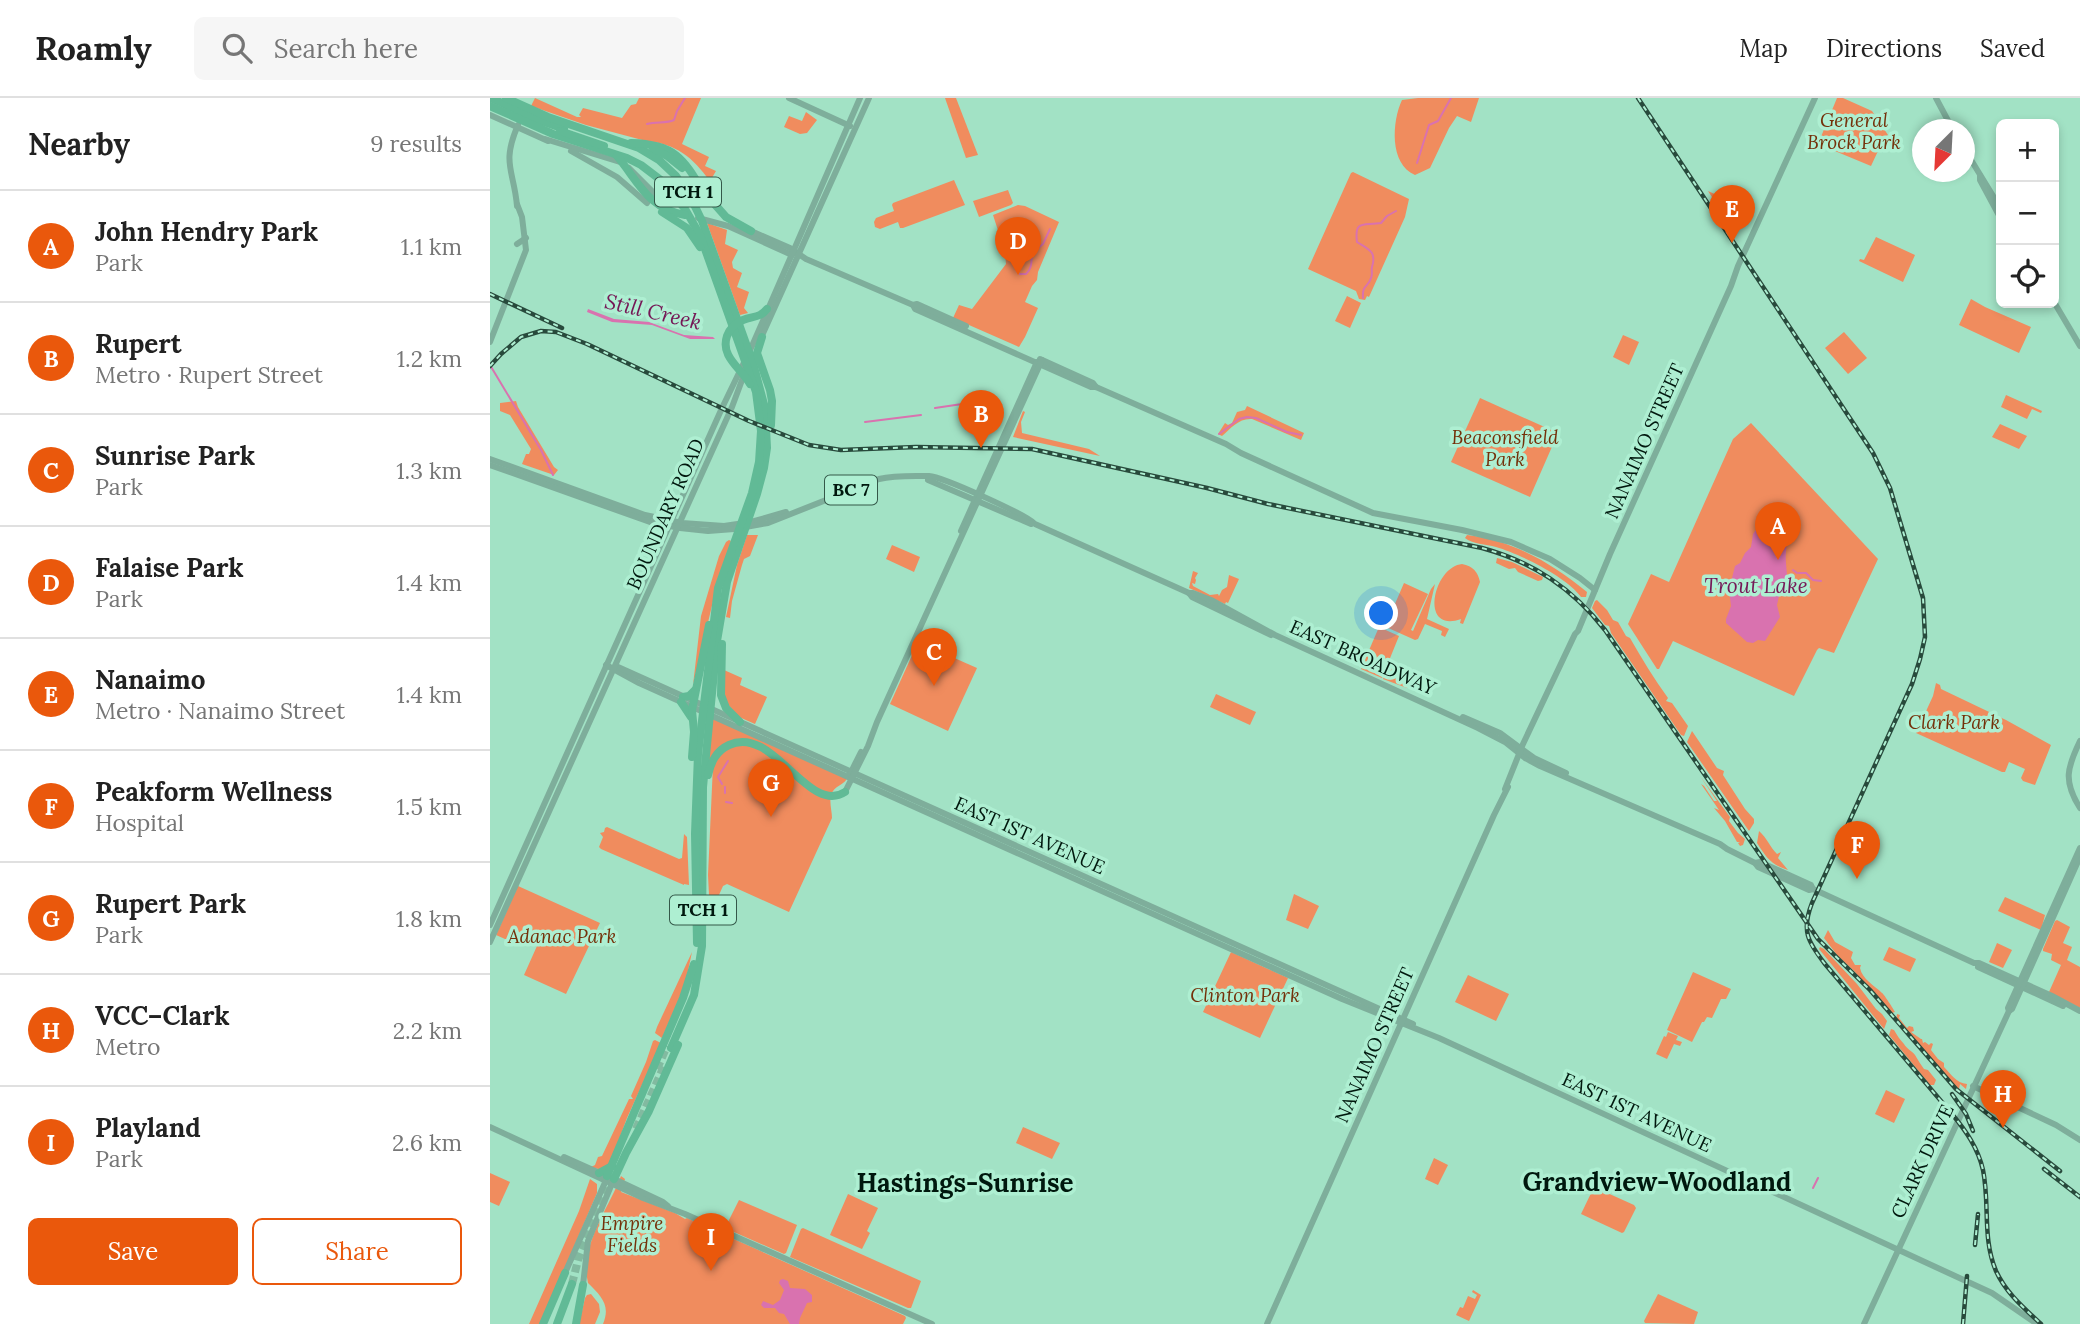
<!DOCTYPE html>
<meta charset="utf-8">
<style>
:root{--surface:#fff;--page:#f6f6f6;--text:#222;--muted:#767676;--line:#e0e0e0;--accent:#ea580c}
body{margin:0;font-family:Lora,serif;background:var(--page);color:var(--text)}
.controls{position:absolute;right:21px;top:21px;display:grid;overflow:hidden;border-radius:10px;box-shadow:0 4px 10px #0003}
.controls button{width:63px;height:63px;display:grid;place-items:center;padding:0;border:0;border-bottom:2px solid var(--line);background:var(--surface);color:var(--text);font:35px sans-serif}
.compass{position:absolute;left:1422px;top:21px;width:63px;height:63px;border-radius:50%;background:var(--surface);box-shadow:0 4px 10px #0003;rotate:204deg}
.you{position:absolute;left:892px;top:516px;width:24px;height:24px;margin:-18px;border:5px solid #fff;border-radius:50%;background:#1a73e8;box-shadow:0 0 0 10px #1a73e833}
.badge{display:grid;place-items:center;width:46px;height:46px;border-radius:50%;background:var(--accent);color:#fff;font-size:23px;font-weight:700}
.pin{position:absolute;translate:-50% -58px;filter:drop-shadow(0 2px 4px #0008)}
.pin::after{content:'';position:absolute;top:37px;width:24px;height:21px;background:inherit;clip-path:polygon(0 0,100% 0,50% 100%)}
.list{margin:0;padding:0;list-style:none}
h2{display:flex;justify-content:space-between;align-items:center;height:91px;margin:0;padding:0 28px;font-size:30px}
h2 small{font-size:23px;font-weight:400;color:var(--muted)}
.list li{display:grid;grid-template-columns:46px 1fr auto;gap:21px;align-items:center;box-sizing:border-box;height:112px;padding:0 28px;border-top:2px solid var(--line)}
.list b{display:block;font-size:26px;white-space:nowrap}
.list p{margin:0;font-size:23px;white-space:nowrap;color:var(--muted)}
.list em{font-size:23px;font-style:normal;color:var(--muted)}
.actions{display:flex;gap:14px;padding:21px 28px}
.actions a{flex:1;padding:16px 0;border:2px solid var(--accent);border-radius:10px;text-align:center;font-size:24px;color:var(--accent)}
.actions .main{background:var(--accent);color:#fff}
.icon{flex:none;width:38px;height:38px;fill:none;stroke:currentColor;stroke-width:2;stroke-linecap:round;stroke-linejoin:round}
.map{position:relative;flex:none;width:1590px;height:1226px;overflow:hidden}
header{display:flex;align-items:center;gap:42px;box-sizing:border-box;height:98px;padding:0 35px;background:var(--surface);border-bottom:2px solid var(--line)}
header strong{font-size:33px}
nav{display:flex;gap:38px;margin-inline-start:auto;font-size:24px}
.search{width:490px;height:63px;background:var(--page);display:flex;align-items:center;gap:18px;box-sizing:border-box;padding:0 24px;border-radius:10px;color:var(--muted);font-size:26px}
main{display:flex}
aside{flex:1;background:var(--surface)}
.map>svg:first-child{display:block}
</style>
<header>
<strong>Roamly</strong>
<div class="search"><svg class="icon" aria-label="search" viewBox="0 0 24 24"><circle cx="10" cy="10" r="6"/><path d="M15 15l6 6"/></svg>Search here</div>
<nav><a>Map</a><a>Directions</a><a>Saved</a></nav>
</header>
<main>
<aside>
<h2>Nearby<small>9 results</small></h2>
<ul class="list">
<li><span class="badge">A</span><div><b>John Hendry Park</b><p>Park</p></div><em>1.1 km</em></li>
<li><span class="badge">B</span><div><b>Rupert</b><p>Metro · Rupert Street</p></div><em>1.2 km</em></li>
<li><span class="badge">C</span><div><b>Sunrise Park</b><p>Park</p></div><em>1.3 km</em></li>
<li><span class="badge">D</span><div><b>Falaise Park</b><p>Park</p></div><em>1.4 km</em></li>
<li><span class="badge">E</span><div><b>Nanaimo</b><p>Metro · Nanaimo Street</p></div><em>1.4 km</em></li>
<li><span class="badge">F</span><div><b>Peakform Wellness</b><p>Hospital</p></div><em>1.5 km</em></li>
<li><span class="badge">G</span><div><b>Rupert Park</b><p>Park</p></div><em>1.8 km</em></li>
<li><span class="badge">H</span><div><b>VCC–Clark</b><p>Metro</p></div><em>2.2 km</em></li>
<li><span class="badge">I</span><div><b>Playland</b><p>Park</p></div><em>2.6 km</em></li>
</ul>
<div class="actions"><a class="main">Save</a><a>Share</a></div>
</aside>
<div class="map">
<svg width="1590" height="1226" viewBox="0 0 1590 1226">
<rect width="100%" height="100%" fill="#a2e2c5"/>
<g fill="#f08c5e">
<path d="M45 0 87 19H91L89 17 93 10 132 20 141 7 146 6 149 0H211L192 46 219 59 215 68 226 73 220 83C202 59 187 46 156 43L96 27 41 8Z"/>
<path d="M455 0H466L488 57 476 60Z"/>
<path d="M928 0H989L981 24 967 18 959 30 940 70 925 77C899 66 902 23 912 2Z"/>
<path d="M1347 0H1353L1382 13 1398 37 1395 38 1381 68 1328 46Z"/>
<path d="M316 14 327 22 317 35 310 36 294 29 299 18 312 23Z"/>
<path d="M863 74 919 101 915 119 879 199 877 198 875 202 869 201 866 193 818 171 861 75Z"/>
<path d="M464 82 475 107 413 130H410L408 124 390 131 385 129 384 124 386 120 404 113 402 107 403 105Z"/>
<path d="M518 92 523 105 521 107 489 119 483 103Z"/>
<path d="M1218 93 1247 106 1244 113 1250 116 1245 130 1236 121Z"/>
<path d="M528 107 535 108 569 124 548 174 547 182 542 188 535 204 548 210 535 239 529 249 463 220 469 207 482 211 516 166 515 154 503 117Z"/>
<path d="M217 125 237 132 235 146 248 152 242 164 243 170 252 175 247 189 259 194 254 210 258 215 250 217Z"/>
<path d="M1386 139 1425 157 1413 184 1369 163 1370 161 1374 162Z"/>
<path d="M857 198 871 205 860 230 845 223Z"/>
<path d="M1481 201 1495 209 1541 229 1529 255 1469 227Z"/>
<path d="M1354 234 1377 260 1358 276 1335 250Z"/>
<path d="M1133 237 1149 244 1139 267 1123 259Z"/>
<path d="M1516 297 1552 313 1551 315 1542 311 1537 321 1511 309Z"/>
<path d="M990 300 1068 335 1040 399 961 364Z"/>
<path d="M26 303 28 309 64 369 68 372 64 377 32 366 36 356H39L41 351 20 317 10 313V305Z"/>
<path d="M757 308 814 335 811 342 762 321C749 320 741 330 732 338L728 336 735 325 738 327 742 325 747 314 755 312Z"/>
<path d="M533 313 535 314 531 324 532 335 599 351 610 358 523 339Z"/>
<path d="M1261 325 1388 461 1344 555 1329 550 1327 552 1304 598 1183 543 1169 571H1167L1138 526 1161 476 1179 484 1243 341Z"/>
<path d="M1510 326 1537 338 1529 351 1502 339Z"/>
<path d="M257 437H268L260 458 254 461 252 467 242 503 240 520 236 519 247 467Z"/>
<path d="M977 437C1023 442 1063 466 1097 494L1096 499H1091C1077 479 1030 456 1006 449 996 446 982 446 975 440Z"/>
<path d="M239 442 241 443 226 491 203 587 211 518 229 458 236 444Z"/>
<path d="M402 447 430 459 424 474 396 461Z"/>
<path d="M1007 460 1022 464 1053 479 1052 482 1048 483 1028 474 1025 470 1019 471 1006 465Z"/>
<path d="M972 466C983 468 988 474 990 484L973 526 970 525 971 521C929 536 943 469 972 466Z"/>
<path d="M703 473 708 475 705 480 706 482 705 486 702 485 703 488 720 497 728 496 729 498 732 492 737 489 739 477 749 481 738 505 736 504 735 506 699 490Z"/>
<path d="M914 485 938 496 921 532 923 533 941 491 945 486 937 521 959 531 955 539 951 537 952 533 935 526 928 541 925 542 896 529 899 525 902 527 904 525 898 522Z"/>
<path d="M1107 502 1117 512 1123 522 1128 524 1136 538 1140 540C1152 561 1164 581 1178 600L1176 603 1182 605 1198 628 1194 638 1191 637 1121 535 1119 528 1115 527 1102 510 1105 503Z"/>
<path d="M889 529 909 538 892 580 871 571Z"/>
<path d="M428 544 487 570 458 633 400 606Z"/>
<path d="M900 565 902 570 914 575 918 586 917 590 893 581Z"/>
<path d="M234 572 252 580 250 587 277 599 265 626 249 619 234 602Z"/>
<path d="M1446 585 1450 587 1451 591 1516 622 1561 647 1545 687 1533 683 1531 680 1535 671 1519 664 1515 674H1512L1426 635 1443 598Z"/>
<path d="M726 596 766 614 760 627 720 609Z"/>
<path d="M223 620 357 681C354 685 350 687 347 689 336 697 342 710 342 720L299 814 237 786 233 788 220 817 218 777 223 667 218 669Z"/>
<path d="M1202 633 1227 670 1234 673 1233 677 1255 711 1264 721V725L1259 733 1197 644Z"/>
<path d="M1210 678 1240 719 1239 723 1248 735 1255 741 1253 747 1250 748 1248 745 1250 744H1247L1235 723 1224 710 1229 712 1211 686 1214 688 1224 703H1227Z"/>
<path d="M117 729 189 761 192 760 194 736 197 739 199 787 194 786V787L111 751 109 749 113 739 110 735 114 734 115 730Z"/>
<path d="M1269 733C1277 740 1280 749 1287 756L1291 754 1288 760 1298 772C1280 766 1277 760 1267 745Z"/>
<path d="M28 788 110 825 76 896 34 877 47 848 32 841 30 845 24 842 22 844 6 837Z"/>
<path d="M804 796 829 808 818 831 796 822Z"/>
<path d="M1515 799 1555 817 1551 832 1508 813Z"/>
<path d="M1567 822 1580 829 1573 845 1582 849 1577 862 1590 869V910L1559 894 1571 867 1561 862 1562 856 1553 853V851L1565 823Z"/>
<path d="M1338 832 1345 844 1363 854 1361 860 1365 867H1371L1370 870C1372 881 1385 888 1392 895 1394 896 1404 912 1405 914L1402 915 1398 913 1364 873 1347 857 1334 840Z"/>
<path d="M1507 845 1522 852 1513 870 1499 864Z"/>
<path d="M1330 849 1334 851 1367 886 1386 911 1392 916 1397 923 1394 931 1329 851Z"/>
<path d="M1399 849 1426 861 1420 874 1393 862Z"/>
<path d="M202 854 195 887 172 940 165 935 167 929Z"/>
<path d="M741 854 798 880 770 940 713 914Z"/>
<path d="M1203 874 1241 891 1236 901H1231L1222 920 1217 919 1214 924H1212L1202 944 1177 932Z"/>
<path d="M978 877 1019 896 1006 923 965 904Z"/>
<path d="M1407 916 1410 917 1409 920 1417 930 1419 928 1423 929 1424 933 1421 934 1431 941H1432L1433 945 1435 944 1439 947 1441 945 1443 946 1441 952 1448 961 1454 965V969C1461 976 1466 985 1477 986L1476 991 1470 986 1469 991 1467 992 1406 922Z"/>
<path d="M1401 931 1404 932C1407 937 1410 942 1414 946 1416 950 1423 954 1425 957 1428 962 1431 967 1434 971L1438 972 1446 982 1444 987H1440L1399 937Z"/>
<path d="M1178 934 1188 938 1186 942 1192 944 1190 948 1184 946 1177 961 1166 956 1174 938 1176 939Z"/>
<path d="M165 942 171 945 137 1020 119 1068 112 1072 101 1069 105 1067 108 1059 112 1058 139 1001H143L141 998 156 964 163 943Z"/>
<path d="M1396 992 1415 1001 1404 1025 1385 1016Z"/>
<path d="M533 1029 570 1045 562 1061 526 1045Z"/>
<path d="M944 1060 958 1067 948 1087 935 1081Z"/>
<path d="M0 1075 20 1084 9 1108 0 1104Z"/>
<path d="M131 1078 135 1081 131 1094 185 1115 195 1121 197 1120 415 1218 416 1220 413 1226H113C121 1207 111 1198 98 1185 89 1148 119 1110 131 1078Z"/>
<path d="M100 1081 107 1086V1095L51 1226H39L89 1113Z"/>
<path d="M1104 1089 1144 1107 1146 1110 1134 1134 1132 1135 1091 1116Z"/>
<path d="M358 1096 388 1110 377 1133 380 1135 372 1151 340 1137Z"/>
<path d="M249 1102 307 1127 296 1155 294 1156 237 1131 238 1124Z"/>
<path d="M313 1130 431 1183 421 1210H418L300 1159 311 1131Z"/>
<path d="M983 1192 991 1197 979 1223 966 1217 970 1209 973 1210 978 1198 985 1201 987 1197 982 1194Z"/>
<path d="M101 1196 109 1206 110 1214 105 1226H89L95 1200 97 1197Z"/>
<path d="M1168 1196 1208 1214 1204 1226 1155 1225 1154 1223Z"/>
</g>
<g fill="#d972af">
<path d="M98 211 124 221 159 224 194 237 223 239 225 241H200L162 227 122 224 97 214Z"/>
<path d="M1273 422C1296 425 1298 432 1296 454 1295 462 1297 471 1297 479L1291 485 1292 491 1295 493 1290 494 1287 507 1290 519 1275 543 1268 542 1263 545 1257 544 1236 525V521L1241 508 1239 492 1245 468 1250 465 1255 455 1261 449 1263 436Z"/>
<path d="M293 1181 298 1183 300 1190 315 1191 322 1197V1204L317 1205 310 1220 309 1226H300L294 1216 289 1215 285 1210H274L271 1207 273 1203 283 1207 290 1202 294 1192 289 1185 290 1182Z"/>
</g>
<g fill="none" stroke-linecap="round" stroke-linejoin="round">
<g stroke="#d972af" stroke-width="2">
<path d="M157 26C166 23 176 26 184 22L187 13 195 0"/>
<path d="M927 65 939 27 948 23 961 0"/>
<path d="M530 176H536C543 170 541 162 542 155L553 146 560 131"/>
<path d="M873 200C872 186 878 190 881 180 883 176 881 172 882 169 887 153 878 151 867 144 864 121 874 128 891 125L897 118 906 113"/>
<path d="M0 267 51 352 63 377"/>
<path d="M445 310 472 306"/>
<path d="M375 324 431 317"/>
<path d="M729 336 749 321 757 319 766 320 797 334 811 337"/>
<path d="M1303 472 1307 475"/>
<path d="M1309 475H1316L1323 482 1331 483"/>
<path d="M232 686 228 679 238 663"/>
<path d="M235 695V689"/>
<path d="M236 704 242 705"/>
<path d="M1323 1090 1328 1080"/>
</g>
<g stroke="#82baa0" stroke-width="8" stroke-dasharray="8 4" stroke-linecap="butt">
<path d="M167 971 177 948"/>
<path d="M146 1031 175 966"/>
<path d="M82 1186 88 1162 116 1089"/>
</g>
<g stroke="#7eae9b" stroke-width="6">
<path d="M299 0 360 28"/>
<path d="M1446 0 1463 32"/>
<path d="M0 17 58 43"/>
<path d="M55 41 130 64"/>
<path d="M1475 52 1511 111"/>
<path d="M81 53 127 79 157 105"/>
<path d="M139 70 176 107"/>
<path d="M1490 78V82L1511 121"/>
<path d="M27 108C24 72 11 66 28 27"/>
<path d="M208 120 238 128 302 157"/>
<path d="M261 133 300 150 316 161 423 207 425 211 601 289H606L736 346 751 355 883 415 972 432 1021 444 1060 461 1090 480 1105 492"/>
<path d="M27 146 36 140"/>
<path d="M1564 204 1590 248"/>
<path d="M423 207 427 206 476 228"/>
<path d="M270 242 379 0"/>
<path d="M0 244 36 152 32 119 27 106"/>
<path d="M550 261 603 285 606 289"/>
<path d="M0 361 155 417 192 425 234 428 261 424 296 414"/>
<path d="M0 367 160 424 190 430 218 433 244 431 278 425 389 381C405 377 423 378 439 378 453 379 535 416 545 426L699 495 702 499 781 537"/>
<path d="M438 382 541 426"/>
<path d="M471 433 547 264"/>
<path d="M699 495H703L721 502 785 537 988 630 1015 644 1035 660 1050 668 1230 746 1237 751 1265 765 1268 769 1319 792 1323 791 1484 865H1489L1562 898 1590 913"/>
<path d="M116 567 149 585 852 901 949 940 1502 1195 1547 1226"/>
<path d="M128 569 923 926"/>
<path d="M973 619 1010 635 1044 660 1076 675"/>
<path d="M1590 643C1577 670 1573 683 1590 710"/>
<path d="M360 676 371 654"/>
<path d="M1015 691 1033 646 1085 536 1088 533 1120 456 1241 188 1248 168 1325 0"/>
<path d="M355 694 378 648 387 624 552 262"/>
<path d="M1265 765 1270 764 1321 787 1323 791"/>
<path d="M0 827 232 310 262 248 370 0"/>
<path d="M0 844 242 309 255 274"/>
<path d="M1488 869 1573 908"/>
<path d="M1519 913 1522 911 1590 759"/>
<path d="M1483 988 1566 1027 1590 1042"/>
<path d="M0 1029 153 1100 195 1116 442 1226"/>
<path d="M74 1059 112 1076"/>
<path d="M122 1080 173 1104 178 1108"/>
<path d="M75 1175 117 1080"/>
<path d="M93 1187 98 1143 123 1083"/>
<path d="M777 1226 1004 717 1018 689"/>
<path d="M1374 1226 1519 913 1518 910 1590 750"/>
</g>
<g stroke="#61ba96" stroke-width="8">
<path d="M1 0 46 21 74 31"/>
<path d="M16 0 58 19 149 50 169 62 186 78 199 96 212 123 263 265 275 310 277 350 274 370 267 396 237 484 227 543 213 689 212 848 204 897 181 950"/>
<path d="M0 8 63 36 137 60 151 67 172 83 195 111 210 137 266 294 271 333 269 364 262 395 228 490 208 656 205 736 207 845"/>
<path d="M70 33 114 48"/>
<path d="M141 45C185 46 193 60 214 95"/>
<path d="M163 50 177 58 192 70"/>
<path d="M127 58C148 83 158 111 195 117"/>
<path d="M213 93 236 119 261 133"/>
<path d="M172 114 197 130 210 149"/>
<path d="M272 239 267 255 280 292 282 303 281 327"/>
<path d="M260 286C251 270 230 259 237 238 240 230 246 225 253 222 263 218 270 220 277 211"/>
<path d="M232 546 231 597 236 610 250 624"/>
<path d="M193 599 199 598 205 592"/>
<path d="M191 604 201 619"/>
<path d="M202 659 204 634 202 612 219 527"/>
<path d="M218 677C221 664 226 653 239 647 283 626 318 718 355 694"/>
<path d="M109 1075 122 1068"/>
<path d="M117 1078 193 900 204 866"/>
<path d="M124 1081 136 1055 159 1013 188 947"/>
<path d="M53 1226 75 1175"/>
<path d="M67 1226 82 1186"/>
<path d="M86 1226 93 1187"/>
</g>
<g stroke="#284a3c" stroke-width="4.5">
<g id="rail">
<path d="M1148 0 1383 355 1400 390 1433 500 1435 539 1430 561 1422 586 1322 805C1311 833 1318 844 1335 866L1462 1016C1476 1033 1488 1050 1493 1072 1500 1106 1492 1140 1506 1173 1516 1195 1534 1210 1551 1226"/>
<path d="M0 196 72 230"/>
<path d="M0 268 11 256 31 239 51 233 66 234 97 246 259 323 319 347 351 352 426 349 542 351 717 390 778 406 992 450C1043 464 1082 490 1115 532L1328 841 1380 892 1466 991 1570 1073"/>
<path d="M1462 996 1476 1016 1483 1033"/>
<path d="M1554 1071 1590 1099"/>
<path d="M1485 1147 1488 1116"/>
<path d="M1473 1226 1477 1178"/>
</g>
</g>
<use href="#rail" stroke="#aeefd2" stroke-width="2" stroke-dasharray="5" stroke-linecap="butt"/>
</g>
<g text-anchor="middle" stroke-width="7" stroke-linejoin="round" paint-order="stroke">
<g fill="#aeefd2" stroke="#345849" stroke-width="2">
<rect x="165" y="79.5" width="66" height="29" rx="5"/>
<rect x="335" y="377.5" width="52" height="29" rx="5"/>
<rect x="180" y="797.5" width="66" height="29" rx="5"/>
</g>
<g font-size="18" font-weight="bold" fill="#00180e">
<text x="198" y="100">TCH 1</text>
<text x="361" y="398">BC 7</text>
<text x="213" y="818">TCH 1</text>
</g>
<g font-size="19" font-style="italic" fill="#74310a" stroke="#aeefd2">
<text x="1364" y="29">General<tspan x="1364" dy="22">Brock Park</tspan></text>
<text x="1015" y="346">Beaconsfield<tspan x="1015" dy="22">Park</tspan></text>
<text x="1464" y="631">Clark Park</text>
<text x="72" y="845">Adanac Park</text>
<text x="755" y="904">Clinton Park</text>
<text x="142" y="1132">Empire<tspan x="142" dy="22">Fields</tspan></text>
</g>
<g font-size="19" fill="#00180e" stroke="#aeefd2">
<text transform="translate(1154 343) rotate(-66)" y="7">NANAIMO STREET</text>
<text transform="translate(175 416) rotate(-66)" y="7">BOUNDARY ROAD</text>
<text transform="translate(873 559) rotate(24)" y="7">EAST BROADWAY</text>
<text transform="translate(540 737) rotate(24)" y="7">EAST 1ST AVENUE</text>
<text transform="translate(884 947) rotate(-66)" y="7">NANAIMO STREET</text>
<text transform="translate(1147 1014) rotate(25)" y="7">EAST 1ST AVENUE</text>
<text transform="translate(1432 1063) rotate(-65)" y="7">CLARK DRIVE</text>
</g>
<g font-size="21" font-style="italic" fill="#751856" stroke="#aeefd2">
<text transform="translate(163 214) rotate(13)" y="7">Still Creek</text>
<text x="1266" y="495">Trout Lake</text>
</g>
<g font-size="26" font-weight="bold" fill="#00180e" stroke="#aeefd2">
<text x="1167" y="1093">Grandview-Woodland</text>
<text x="475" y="1094">Hastings-Sunrise</text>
</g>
</g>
</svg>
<div class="controls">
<button>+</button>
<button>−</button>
<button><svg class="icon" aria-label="locate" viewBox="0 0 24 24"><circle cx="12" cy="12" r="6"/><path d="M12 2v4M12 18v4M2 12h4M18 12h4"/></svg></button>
</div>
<svg class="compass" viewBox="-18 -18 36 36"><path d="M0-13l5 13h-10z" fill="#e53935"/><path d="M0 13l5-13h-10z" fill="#767676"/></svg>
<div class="you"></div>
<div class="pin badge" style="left:1288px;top:462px">A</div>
<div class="pin badge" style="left:491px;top:350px">B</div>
<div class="pin badge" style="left:444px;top:588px">C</div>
<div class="pin badge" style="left:528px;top:177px">D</div>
<div class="pin badge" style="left:1242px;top:145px">E</div>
<div class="pin badge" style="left:1367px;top:781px">F</div>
<div class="pin badge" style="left:281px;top:719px">G</div>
<div class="pin badge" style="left:1513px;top:1030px">H</div>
<div class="pin badge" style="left:221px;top:1173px">I</div>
</div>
</main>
